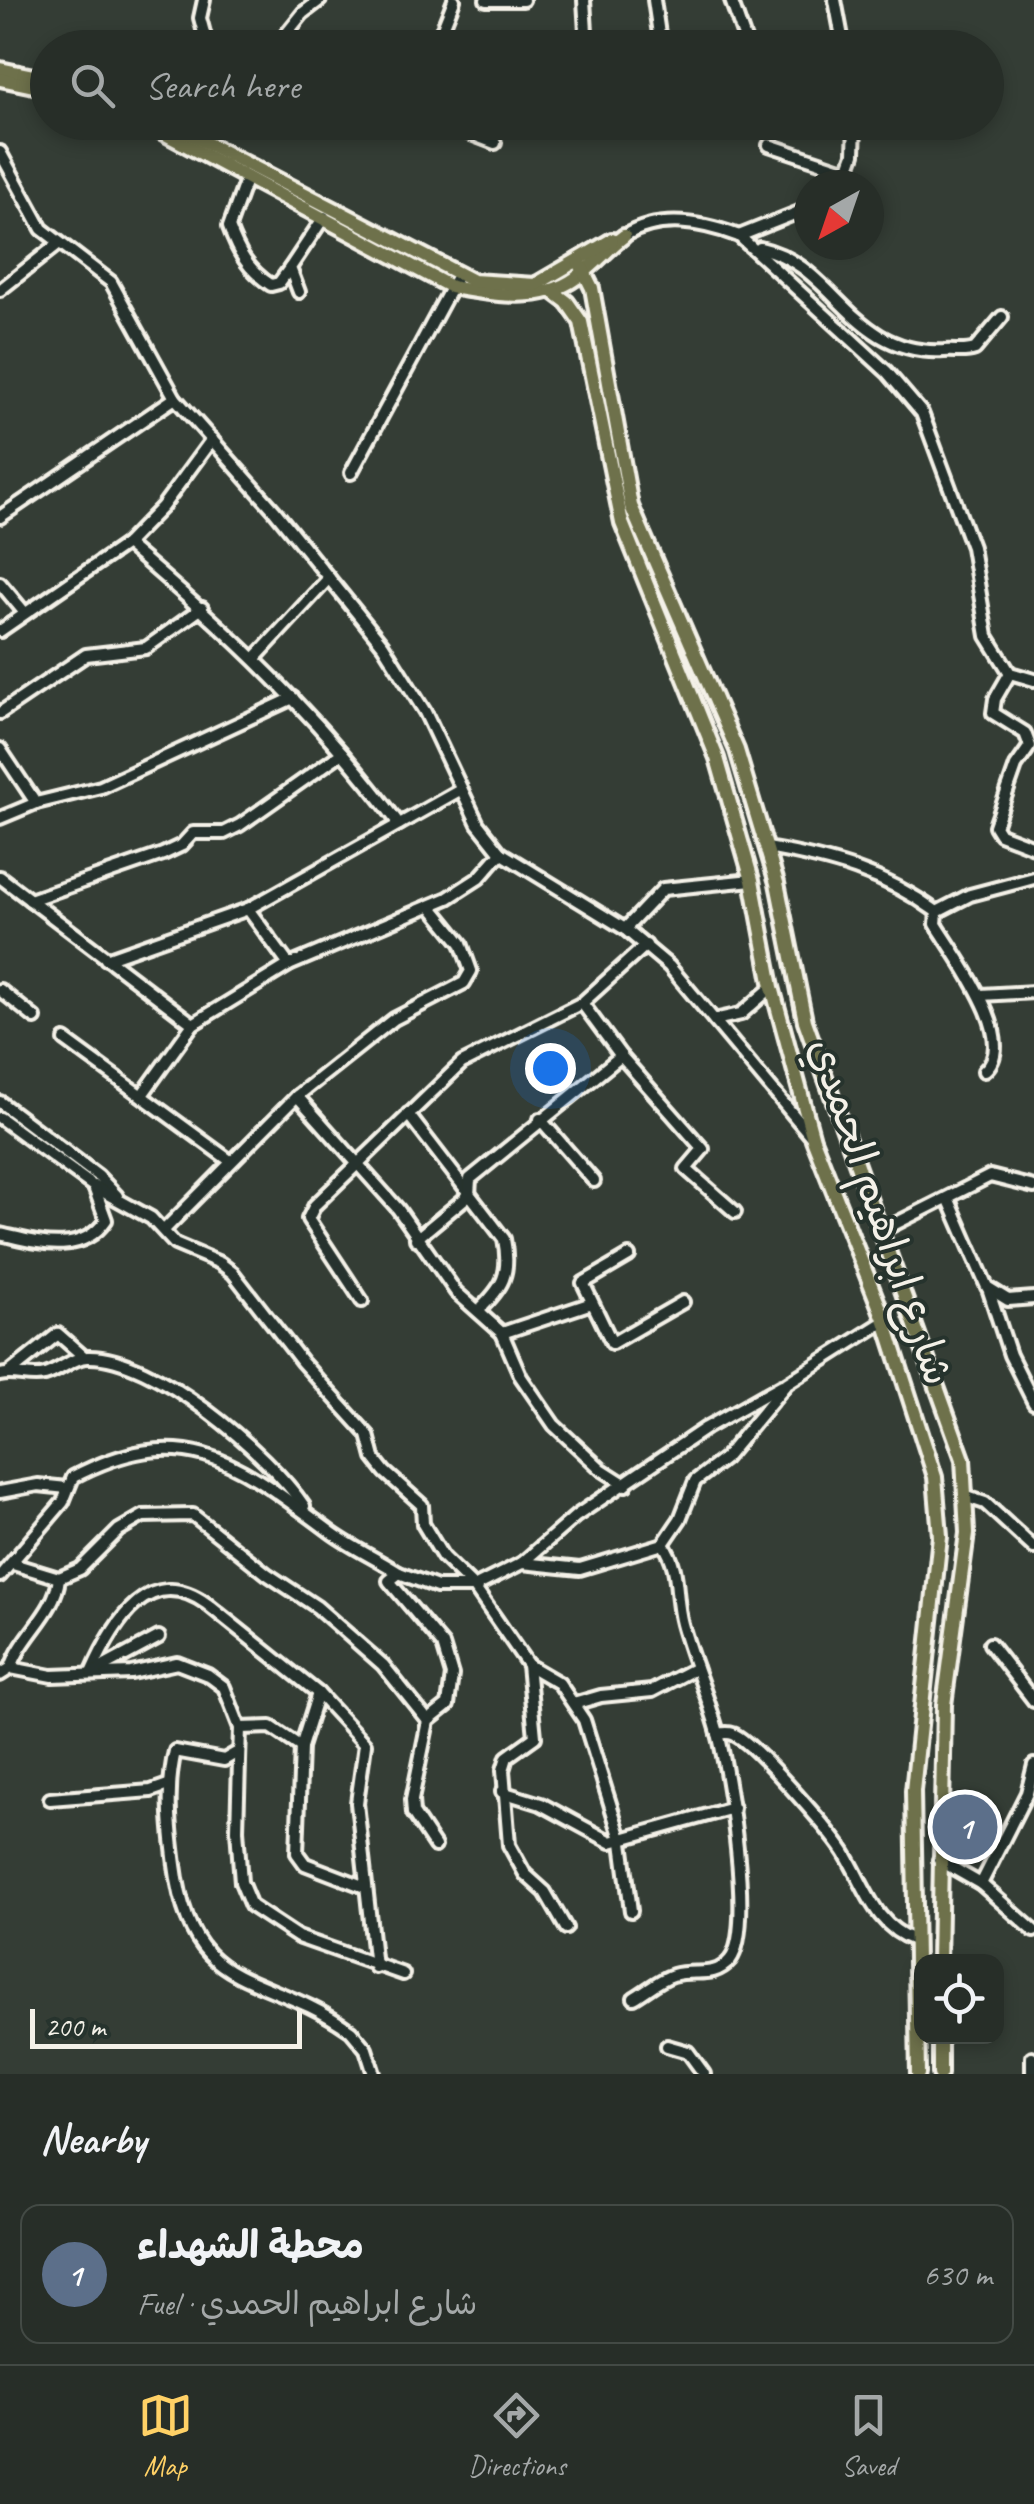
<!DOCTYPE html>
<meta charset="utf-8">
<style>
:root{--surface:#272e28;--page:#333a34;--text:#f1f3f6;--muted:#a4a8a8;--line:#434a45;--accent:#ffd166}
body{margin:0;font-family:Caveat,"Playpen Sans Arabic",sans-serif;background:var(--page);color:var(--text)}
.controls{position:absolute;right:30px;bottom:30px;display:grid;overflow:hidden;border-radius:20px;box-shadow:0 5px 15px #0003}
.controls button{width:90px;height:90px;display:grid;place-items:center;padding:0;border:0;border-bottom:2px solid var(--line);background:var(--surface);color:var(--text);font:50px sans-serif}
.compass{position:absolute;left:794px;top:170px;width:90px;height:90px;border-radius:50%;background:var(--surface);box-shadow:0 5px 15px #0003;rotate:220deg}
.scale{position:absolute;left:30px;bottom:25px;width:272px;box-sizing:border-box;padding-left:10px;border:5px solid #f4f1e8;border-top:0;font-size:28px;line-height:35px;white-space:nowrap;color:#f4f1e8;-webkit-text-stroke:8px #26332d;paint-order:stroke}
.you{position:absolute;left:550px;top:1068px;width:35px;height:35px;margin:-25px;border:8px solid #fff;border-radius:50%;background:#1a73e8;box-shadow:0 0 0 15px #1a73e833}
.badge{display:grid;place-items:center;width:65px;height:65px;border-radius:50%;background:var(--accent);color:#fff;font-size:32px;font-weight:700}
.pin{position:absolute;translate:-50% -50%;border:5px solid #fff;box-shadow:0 2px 10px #0006}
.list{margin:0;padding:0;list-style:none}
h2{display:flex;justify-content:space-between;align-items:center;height:130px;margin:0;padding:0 40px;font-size:42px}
h2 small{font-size:32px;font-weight:400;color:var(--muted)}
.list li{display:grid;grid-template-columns:65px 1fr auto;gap:30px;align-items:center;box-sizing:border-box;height:140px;margin:0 20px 20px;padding:0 20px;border:2px solid var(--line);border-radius:20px}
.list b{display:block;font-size:38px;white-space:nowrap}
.list p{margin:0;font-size:32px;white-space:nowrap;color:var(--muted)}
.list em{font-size:32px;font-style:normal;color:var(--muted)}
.icon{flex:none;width:55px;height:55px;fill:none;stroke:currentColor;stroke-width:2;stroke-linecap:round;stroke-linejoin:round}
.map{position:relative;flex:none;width:1034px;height:2074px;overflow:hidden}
.search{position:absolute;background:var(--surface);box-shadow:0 5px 15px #0003;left:30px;right:30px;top:30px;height:110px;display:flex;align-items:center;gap:25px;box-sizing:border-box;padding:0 35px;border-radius:55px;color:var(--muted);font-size:38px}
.sheet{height:290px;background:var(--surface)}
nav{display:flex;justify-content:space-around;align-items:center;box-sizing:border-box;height:140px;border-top:2px solid var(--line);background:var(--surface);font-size:28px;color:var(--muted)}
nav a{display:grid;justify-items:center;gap:5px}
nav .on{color:var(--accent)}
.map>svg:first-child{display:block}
</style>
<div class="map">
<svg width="1034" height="2074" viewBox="0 0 1034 2074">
<rect width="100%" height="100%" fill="#343d35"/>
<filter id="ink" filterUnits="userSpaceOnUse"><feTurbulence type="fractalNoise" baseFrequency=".01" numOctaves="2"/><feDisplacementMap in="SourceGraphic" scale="20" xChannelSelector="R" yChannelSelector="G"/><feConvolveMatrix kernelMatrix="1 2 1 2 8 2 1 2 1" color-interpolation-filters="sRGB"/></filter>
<g filter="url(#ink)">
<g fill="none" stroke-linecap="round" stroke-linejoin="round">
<g stroke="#f4f1e8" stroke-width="18">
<g id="minor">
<path d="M204 0 200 18 208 48"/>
<path d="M486 0H523"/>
<path d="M584 0 587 48"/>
<path d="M654 0 661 48"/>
<path d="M731 0 748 48"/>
<path d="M835 0 844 48"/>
<path d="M275 48 303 13 320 0"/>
<path d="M435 48 454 0"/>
<path d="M440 122 495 143"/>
<path d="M769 145 847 171"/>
<path d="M0 152 42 229 111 282 175 398 274 510 383 645 425 712 478 824 501 853 625 929 669 966 810 1135"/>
<path d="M247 177 229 227C238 252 248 270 271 285L279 283 290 268"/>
<path d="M843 185 854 154 855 122"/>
<path d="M624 236C660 214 702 222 739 236L887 372 922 413 972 547 987 636 1010 673 1034 680"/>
<path d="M739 236 809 208"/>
<path d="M760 248C835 264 850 356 944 351 955 350 964 353 975 349L1002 317"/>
<path d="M0 290 58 244"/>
<path d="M299 292 290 268 324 217"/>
<path d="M351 473 458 275"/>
<path d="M0 517 175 398"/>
<path d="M126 544C226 629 321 718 399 824"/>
<path d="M0 583 25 613"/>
<path d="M0 631 126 544 162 507 212 439"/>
<path d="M255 658 329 578"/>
<path d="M1010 673 995 699 993 713 1025 733 1030 746 1016 766 995 826 1000 834 1034 847"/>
<path d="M0 713 86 655 146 648 202 608"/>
<path d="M0 749 36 803"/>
<path d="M0 818 36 803 101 787 293 698"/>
<path d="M767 848C831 859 884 873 937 912"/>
<path d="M0 877 193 1024"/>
<path d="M30 900 163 854 182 845 193 833H224L240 825 342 753"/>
<path d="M248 909 289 965"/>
<path d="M625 929 663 889 752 880"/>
<path d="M106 959 248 909 460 790"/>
<path d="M0 990 35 1018"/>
<path d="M981 995 1034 992"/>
<path d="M582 1003 621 1056 703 1149 686 1169 735 1212"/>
<path d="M714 1020 741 1014 772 987"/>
<path d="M65 1040 229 1160"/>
<path d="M984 1071C1021 1041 954 954 936 924L937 912 970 895 1034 878"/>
<path d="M142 1095 193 1024 289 965 448 898 479 878 501 853"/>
<path d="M297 1096 398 1209 456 1292 502 1333 521 1377 554 1425 601 1469 626 1485"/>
<path d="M0 1102 98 1176 117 1196"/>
<path d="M408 1114 504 1239C511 1274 503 1287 478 1311"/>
<path d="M0 1118 93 1186 151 1218 175 1244 220 1263 233 1273 302 1362 368 1435 374 1458 385 1472 422 1505 423 1524 443 1557 474 1587 528 1665 535 1737 507 1757 503 1770 509 1845 525 1874 545 1892 566 1928"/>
<path d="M540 1119 594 1181"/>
<path d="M949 1200 987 1287 1008 1300 1034 1298"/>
<path d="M165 1229 297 1096 394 1019 464 983 471 971 461 943 431 906"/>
<path d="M879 1232 990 1176 1034 1187"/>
<path d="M0 1234C36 1242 81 1257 106 1220L94 1187"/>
<path d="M416 1239 469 1195 470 1179 621 1056"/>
<path d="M629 1256 583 1283 612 1343 683 1302"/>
<path d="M988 1288 1010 1355 1034 1403"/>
<path d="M362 1301 308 1219 315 1205 462 1063 582 1003 646 945"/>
<path d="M502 1333 589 1304"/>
<path d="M9 1373 58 1334 83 1356"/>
<path d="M0 1375C15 1371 30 1379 45 1375 59 1371 74 1357 87 1357 153 1354 269 1454 304 1506"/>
<path d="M0 1492 38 1485 67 1488"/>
<path d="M967 1497 985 1503 1034 1548"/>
<path d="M522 1563 576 1516 706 1428 782 1385"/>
<path d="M13 1564 59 1578"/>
<path d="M399 1573 437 1587H474L522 1563 580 1569 663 1544 680 1519 695 1481 725 1458 787 1383 885 1321"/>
<path d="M0 1576 63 1502 73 1477C188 1417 240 1465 332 1533 353 1548 377 1559 399 1573L389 1581 443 1645 452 1675 448 1705 428 1721 412 1800 413 1813 435 1846"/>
<path d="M990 1644 1034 1701"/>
<path d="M528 1665 559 1683 584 1720 622 1842 631 1911"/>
<path d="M11 1668 52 1676 131 1673 177 1663 208 1675 224 1687 240 1728 237 1830 241 1882 251 1906 298 1937 403 1974"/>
<path d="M91 1673C113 1623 149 1562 207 1604L318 1693 365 1744 357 1803 375 1967"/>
<path d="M92 1673 159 1637"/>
<path d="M0 1675 11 1668C22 1634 55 1614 59 1578L80 1569 119 1530 143 1516 193 1515 267 1574 317 1607 383 1665 428 1721"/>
<path d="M318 1693 301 1747 297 1853 305 1864 365 1887"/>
<path d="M577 1703 601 1696 652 1691 696 1668"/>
<path d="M240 1728 271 1727 301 1747"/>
<path d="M718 1734C724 1733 728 1732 733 1734 753 1741 831 1832 844 1852 865 1885 874 1926 914 1940"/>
<path d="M236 1753 224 1760 175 1751C166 1789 170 1826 175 1865 191 1998 264 1968 351 2031L366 2049 374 2074"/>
<path d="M502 1792 541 1804 611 1842 733 1808"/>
<path d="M50 1799 151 1791 168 1785"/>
<path d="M939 1860 981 1884 1034 1931"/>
<path d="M981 1884 1027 1793 1034 1765"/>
<path d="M634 1998C646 1991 660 1979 673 1975 694 1968 713 1980 730 1960 755 1929 728 1773 718 1733 708 1696 692 1661 682 1624 674 1595 681 1570 663 1544"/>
<path d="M667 2046 688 2052 704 2074"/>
<path d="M1032 2074V2057"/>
</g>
</g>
<g stroke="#f4f1e8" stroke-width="20">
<g id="major">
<path d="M0 69 48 79"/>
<path d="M0 79 48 89"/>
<path d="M143 122 451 287C492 294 540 304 576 278 594 266 607 249 624 236"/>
<path d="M166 122 473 281 535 285 612 240"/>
<path d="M578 260 592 288 631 506 737 750 777 883 805 1021 963 1459 967 1533 944 1705 939 1962"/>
<path d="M551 290 567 302 581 322 622 523 717 758 752 880 772 987 813 1139 885 1321 935 1477 940 1536 913 1791 918 2074"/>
<path d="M940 2036V2074"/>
</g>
</g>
<use href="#minor" stroke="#26332d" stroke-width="10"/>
<use href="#major" stroke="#6e714b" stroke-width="12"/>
</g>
</g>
<g text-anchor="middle" stroke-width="8" stroke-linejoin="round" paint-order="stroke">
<g font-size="42" fill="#f4f1e8" stroke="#26332d">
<text transform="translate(882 1211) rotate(71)" y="15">شارع ابراهيم الحمدي</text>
</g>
</g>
</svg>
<div class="controls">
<button><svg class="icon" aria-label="locate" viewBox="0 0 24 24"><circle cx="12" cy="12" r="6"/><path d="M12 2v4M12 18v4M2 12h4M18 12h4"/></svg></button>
</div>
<svg class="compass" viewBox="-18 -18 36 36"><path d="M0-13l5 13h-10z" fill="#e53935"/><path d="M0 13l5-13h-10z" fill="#a4a8a8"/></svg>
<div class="scale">200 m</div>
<div class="you"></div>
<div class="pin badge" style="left:965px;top:1827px;background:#5c6f8a">1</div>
<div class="search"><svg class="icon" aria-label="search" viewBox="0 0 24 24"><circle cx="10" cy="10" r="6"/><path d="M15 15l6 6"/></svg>Search here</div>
</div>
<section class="sheet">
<h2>Nearby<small></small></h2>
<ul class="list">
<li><span class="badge" style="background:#5c6f8a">1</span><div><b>محطة الشهداء</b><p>Fuel · شارع ابراهيم الحمدي</p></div><em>630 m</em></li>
</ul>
</section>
<nav>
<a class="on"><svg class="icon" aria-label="map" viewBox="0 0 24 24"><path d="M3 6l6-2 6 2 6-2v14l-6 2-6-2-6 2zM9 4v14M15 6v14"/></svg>Map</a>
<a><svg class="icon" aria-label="directions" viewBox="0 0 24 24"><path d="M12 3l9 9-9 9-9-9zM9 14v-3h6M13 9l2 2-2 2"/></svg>Directions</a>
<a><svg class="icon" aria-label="saved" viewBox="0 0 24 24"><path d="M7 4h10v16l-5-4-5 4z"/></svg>Saved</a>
</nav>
